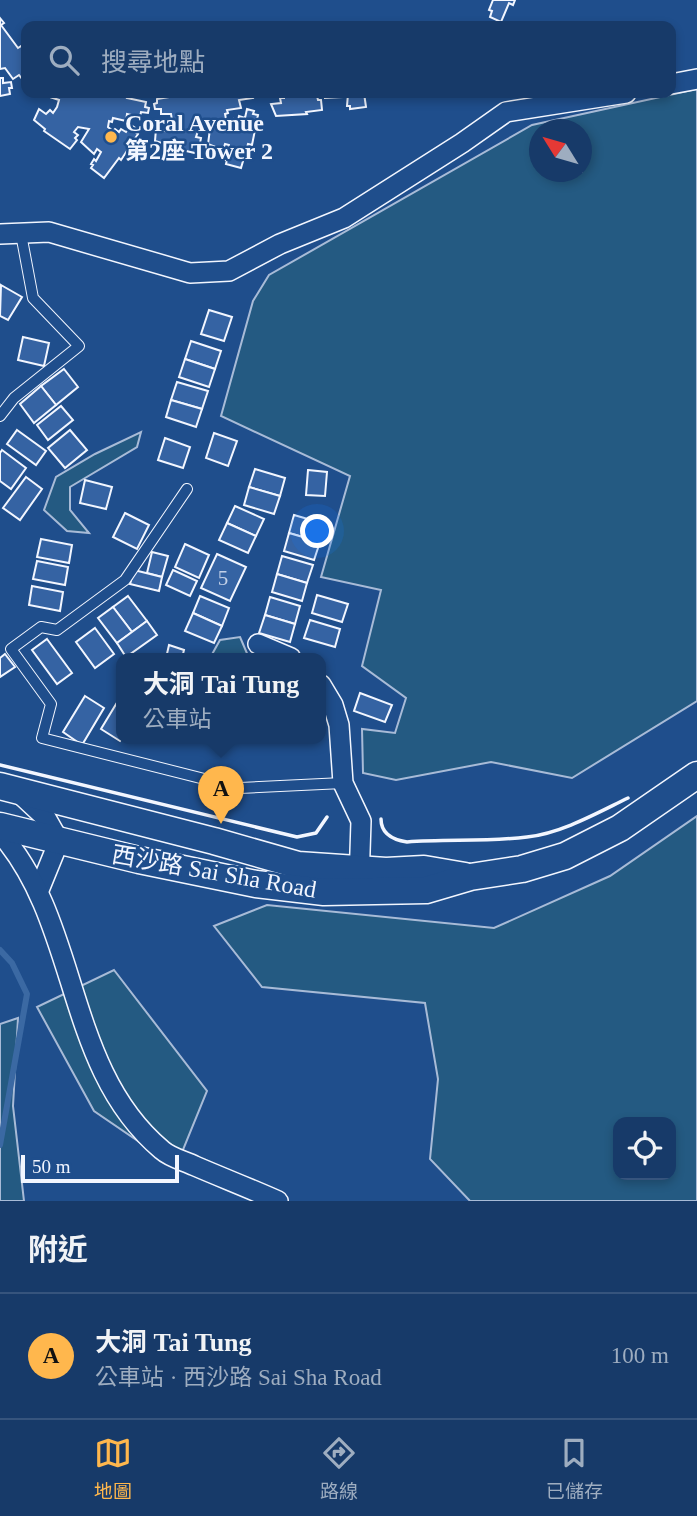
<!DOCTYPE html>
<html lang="zh-TW">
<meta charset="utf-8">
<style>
:root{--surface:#173a69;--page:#244571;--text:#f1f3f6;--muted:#9eadc0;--line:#36547d;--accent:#ffb74d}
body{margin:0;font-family:"Times New Roman","Noto Sans TC",serif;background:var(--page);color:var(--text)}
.controls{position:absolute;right:21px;bottom:21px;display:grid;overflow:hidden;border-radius:14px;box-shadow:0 4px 10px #0003}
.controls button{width:63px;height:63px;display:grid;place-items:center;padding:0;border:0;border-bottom:2px solid var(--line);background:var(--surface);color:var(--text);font:35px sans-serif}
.compass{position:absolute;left:529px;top:119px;width:63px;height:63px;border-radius:50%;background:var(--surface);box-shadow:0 4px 10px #0003;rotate:307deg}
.scale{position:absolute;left:21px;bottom:18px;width:158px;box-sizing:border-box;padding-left:7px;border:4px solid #f2f6ff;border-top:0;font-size:19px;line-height:24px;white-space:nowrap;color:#f2f6ff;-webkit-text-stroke:5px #1f4e8c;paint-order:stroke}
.you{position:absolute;left:318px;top:532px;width:24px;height:24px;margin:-18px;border:5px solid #fff;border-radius:50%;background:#1a73e8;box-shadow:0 0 0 10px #1a73e833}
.badge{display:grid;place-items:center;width:46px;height:46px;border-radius:50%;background:var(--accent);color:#111;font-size:23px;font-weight:700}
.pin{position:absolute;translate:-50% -58px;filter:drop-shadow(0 2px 4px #0008)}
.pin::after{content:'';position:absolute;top:37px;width:24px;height:21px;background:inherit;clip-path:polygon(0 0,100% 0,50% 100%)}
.popup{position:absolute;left:116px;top:653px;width:210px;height:91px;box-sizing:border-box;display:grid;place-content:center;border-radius:14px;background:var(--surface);filter:drop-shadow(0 2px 5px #0005);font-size:23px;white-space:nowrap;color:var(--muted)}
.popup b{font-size:26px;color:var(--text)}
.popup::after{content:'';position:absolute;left:50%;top:100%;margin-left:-14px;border:14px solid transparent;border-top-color:var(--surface)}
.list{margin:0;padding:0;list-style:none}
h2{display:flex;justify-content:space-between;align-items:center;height:91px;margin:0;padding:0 28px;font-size:30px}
h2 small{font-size:23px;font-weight:400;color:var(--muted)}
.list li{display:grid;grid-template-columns:46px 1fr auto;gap:21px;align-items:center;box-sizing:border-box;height:126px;padding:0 28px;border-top:2px solid var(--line)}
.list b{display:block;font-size:26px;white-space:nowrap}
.list p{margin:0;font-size:23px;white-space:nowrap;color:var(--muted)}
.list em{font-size:23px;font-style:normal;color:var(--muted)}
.icon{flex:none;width:38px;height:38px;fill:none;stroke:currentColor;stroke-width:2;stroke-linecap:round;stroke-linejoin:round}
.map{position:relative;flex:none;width:697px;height:1201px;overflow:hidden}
.search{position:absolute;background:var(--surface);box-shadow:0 4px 10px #0003;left:21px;right:21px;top:21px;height:77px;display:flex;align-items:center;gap:18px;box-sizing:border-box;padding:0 24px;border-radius:14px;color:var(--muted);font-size:26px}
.sheet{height:217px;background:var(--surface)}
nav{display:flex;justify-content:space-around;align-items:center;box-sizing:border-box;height:98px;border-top:2px solid var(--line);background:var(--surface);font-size:19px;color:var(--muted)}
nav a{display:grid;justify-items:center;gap:4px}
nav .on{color:var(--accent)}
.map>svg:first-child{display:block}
</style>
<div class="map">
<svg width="697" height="1201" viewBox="0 0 697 1201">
<rect width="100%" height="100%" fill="#1f4e8c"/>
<g fill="#245a82" stroke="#a8bbd7" stroke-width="2" fill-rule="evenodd">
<path d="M697 89V701L572 778 491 762 396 780 363 773 362 729 395 733 406 698 362 666 381 590 321 577 350 476 221 416 253 301 269 275 532 125ZM540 130H582V172H540Z"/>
<path d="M141 432 137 447 70 487V510L89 533 67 531 44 510 56 477 95 454Z"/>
<path d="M240 637 249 658H210L220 640Z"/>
<path d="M697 816V1201H470L430 1159 438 1079 425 1003 262 987 214 926 267 905 494 928 610 876ZM671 1122V1175H618V1122Z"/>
<path d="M114 970 207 1091 176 1167 94 1111 37 1007Z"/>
<path d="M18 1018 13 1106 24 1201H0V1024Z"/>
</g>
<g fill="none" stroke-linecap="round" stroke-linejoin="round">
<path stroke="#3b69a3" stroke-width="6" d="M0 950 12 963 27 994 0 1145"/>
</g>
<g fill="#3563a3" stroke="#f2f6ff" stroke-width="2">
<path d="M493 0H515L513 5 509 3 501 22 490 17 492 11 489 10Z"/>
<path d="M0 18 4 23 1 25 18 48 21 46 26 53V84L19 75 13 79 5 68 0 69Z"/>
<path d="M0 78H3V83L11 82 12 88H9L10 94 0 96Z"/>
<path d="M51 93H119L128 95 127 98 146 102 145 107 149 108 148 113 141 112 140 117 127 114 126 121 113 118 112 122 109 121 108 127 113 131 115 129 119 132 121 129 126 132 131 125 137 129 135 132 138 134 121 160 119 158 104 178 91 168 93 165 91 164 94 159 96 161 101 152 97 149 94 154 81 142 89 129 78 127 74 132 78 135 75 138 77 140 70 149 44 131 45 129 34 120 39 109 46 114 50 110 53 113 57 107 59 100 50 97Z"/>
<path d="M170 93H255H252L253 98 239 100 241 108 227 110 228 113 225 114 226 119 233 121 234 119 238 120 239 116 245 118 247 109 254 111 253 114 258 115 252 145 248 144 241 168 226 164 227 160H225L226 155 228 156 229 145 225 144 223 150 208 144 210 129 198 131 196 137 201 138 200 143H203L199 154 169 147V145L155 141 156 129 165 131 166 126 170 127 172 120 171 114H161V109H155L154 104 157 103V99L170 97Z"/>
<path d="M284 93H312V96H317L318 100H321L322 110 306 112 307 114 276 116 271 104 281 103 280 98H284Z"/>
<path d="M325 93H341L342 97 325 98Z"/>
<path d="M346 93H364L366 107 350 109V106H347L348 94Z"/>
<path d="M1 285 22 297 8 320 0 316Z"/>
<path d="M209 310 232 317 224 341 201 334Z"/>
<path d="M23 337 49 343 44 366 18 360Z"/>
<path d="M191 341 221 351 215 369 185 359Z"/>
<path d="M185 359 215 369 209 387 179 377Z"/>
<path d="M64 369 78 387 56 405 41 386Z"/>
<path d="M177 382 208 391 202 409 171 400Z"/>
<path d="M41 386 56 405 34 423 20 404Z"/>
<path d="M171 400 202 409 196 427 166 417Z"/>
<path d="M61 406 73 420 48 440 37 425Z"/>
<path d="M17 430 46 451 36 465 7 444Z"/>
<path d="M70 430 87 450 65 468 48 448Z"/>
<path d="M214 433 237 441 228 466 206 458Z"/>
<path d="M165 438 190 447 183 468 158 460Z"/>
<path d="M2 450 26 468 11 489 0 481V453Z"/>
<path d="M255 469 285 478 280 496 249 487Z"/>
<path d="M308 470 327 472 325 496 306 495Z"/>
<path d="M26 477 42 489 20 520 3 508Z"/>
<path d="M85 480 112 487 106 509 80 503Z"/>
<path d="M249 487 280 496 274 514 244 505Z"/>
<path d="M235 506 264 519 256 536 227 523Z"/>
<path d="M125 513 149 525 137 549 113 537Z"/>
<path d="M294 515 325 524 320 542 289 533Z"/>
<path d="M227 523 256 536 248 553 219 540Z"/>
<path d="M289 533 320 542 314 560 284 551Z"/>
<path d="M41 539 72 545 69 563 37 557Z"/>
<path d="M185 544 209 555 199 578 175 567Z"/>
<path d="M152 552 168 556 162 577 147 573Z"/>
<path d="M217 554 246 567 230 601 201 588Z"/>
<path d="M282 556 313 565 307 583 277 574Z"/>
<path d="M37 561 68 567 65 585 33 579Z"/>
<path d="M134 570 162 577 159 591 130 584Z"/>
<path d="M173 570 197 581 190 596 166 585Z"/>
<path d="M277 574 307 583 302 601 272 592Z"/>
<path d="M32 586 63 592 60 611 29 605Z"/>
<path d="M317 595 348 604 342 622 312 613Z"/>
<path d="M128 596 147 621 132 632 113 607Z"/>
<path d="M200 596 229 608 222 626 193 613Z"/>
<path d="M270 597 300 606 295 624 265 615Z"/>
<path d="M113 607 132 632 117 643 98 618Z"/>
<path d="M193 613 222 626 214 643 185 631Z"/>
<path d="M265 615 295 624 290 642 259 633Z"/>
<path d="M310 620 340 629 335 647 304 638Z"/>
<path d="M147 621 157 635 126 657 117 643Z"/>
<path d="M95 628 114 654 95 668 76 642Z"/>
<path d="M47 639 72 673 57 684 32 650Z"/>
<path d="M169 645 184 650 182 658H166Z"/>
<path d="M5 654 15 667 0 677V658Z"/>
<path d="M360 693 392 705 385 722 354 711Z"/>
<path d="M85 696 104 708 82 745 63 732Z"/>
<path d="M121 696 122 738 120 741 101 729Z"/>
</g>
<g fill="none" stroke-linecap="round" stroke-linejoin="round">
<g stroke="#f2f6ff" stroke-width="12">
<g id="service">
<path d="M0 416 14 398 79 346 33 298 21 234"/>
<path d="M187 489 125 580 57 630 41 627 11 649 51 704 42 738 240 788 343 783"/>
</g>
</g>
<g stroke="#f2f6ff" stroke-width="22">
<g id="minor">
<path d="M671 84 697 79"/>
<path d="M0 234 49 232 190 273 229 271 280 244 344 218 462 143 506 112 626 93"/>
<path d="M258 644 291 658"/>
<path d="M321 685 333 705 339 725 343 783 361 821 359 882"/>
<path d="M18 792 46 818 59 841 39 890"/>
<path d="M0 833C81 925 64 1068 162 1150 171 1158 185 1161 195 1166 223 1178 251 1189 278 1201"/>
</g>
</g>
<g stroke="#f2f6ff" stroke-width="29">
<g id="secondary">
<path d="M0 786 214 841 298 865 386 871 424 869 465 876"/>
<path d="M0 826 139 860 256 884 324 892 426 890 470 877 522 869 565 856 620 828 697 775"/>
</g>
</g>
<use href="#service" stroke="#1f4e8c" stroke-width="10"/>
<use href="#minor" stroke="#1f4e8c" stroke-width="19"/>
<use href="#secondary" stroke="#1f4e8c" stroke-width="26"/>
<g stroke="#f2f6ff" stroke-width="3.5">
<path d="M0 765 297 837 316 833 327 817"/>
<path d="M381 819C381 834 394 840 407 842 447 839 488 842 527 837 562 833 597 813 628 798"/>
</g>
</g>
<circle fill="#ffb74d" stroke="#1f4e8c" stroke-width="2.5" cx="111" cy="137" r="7"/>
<g text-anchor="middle" stroke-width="5" stroke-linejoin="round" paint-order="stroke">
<g font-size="21" fill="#c3d1e8">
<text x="223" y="585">5</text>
</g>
<g font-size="24" font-weight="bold" fill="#f2f6ff" stroke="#1f4e8c" text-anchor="start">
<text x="125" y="131">Coral Avenue<tspan x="125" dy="28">第2座 Tower 2</tspan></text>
</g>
<g font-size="24" fill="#f2f6ff" stroke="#1f4e8c">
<text transform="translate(214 872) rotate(10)" y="8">西沙路 Sai Sha Road</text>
</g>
</g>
</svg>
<div class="controls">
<button><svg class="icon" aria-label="locate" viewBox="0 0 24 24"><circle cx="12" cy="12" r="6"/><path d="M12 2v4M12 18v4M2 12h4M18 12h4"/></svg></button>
</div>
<svg class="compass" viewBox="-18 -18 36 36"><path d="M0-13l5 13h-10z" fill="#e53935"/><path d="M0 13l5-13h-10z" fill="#9eadc0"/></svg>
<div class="scale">50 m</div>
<div class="you"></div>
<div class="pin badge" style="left:221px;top:824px">A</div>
<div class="popup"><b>大洞 Tai Tung</b>公車站</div>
<div class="search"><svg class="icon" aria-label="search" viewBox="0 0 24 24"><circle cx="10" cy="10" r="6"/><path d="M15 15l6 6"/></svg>搜尋地點</div>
</div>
<section class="sheet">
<h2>附近<small></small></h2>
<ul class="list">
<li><span class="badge">A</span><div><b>大洞 Tai Tung</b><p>公車站 · 西沙路 Sai Sha Road</p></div><em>100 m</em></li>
</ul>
</section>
<nav>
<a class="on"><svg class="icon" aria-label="map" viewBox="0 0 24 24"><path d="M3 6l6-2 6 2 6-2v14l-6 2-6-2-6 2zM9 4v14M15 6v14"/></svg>地圖</a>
<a><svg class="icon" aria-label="directions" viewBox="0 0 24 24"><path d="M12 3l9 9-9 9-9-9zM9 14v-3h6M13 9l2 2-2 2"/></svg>路線</a>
<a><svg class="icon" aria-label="saved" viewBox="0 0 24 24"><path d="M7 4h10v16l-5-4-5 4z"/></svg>已儲存</a>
</nav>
